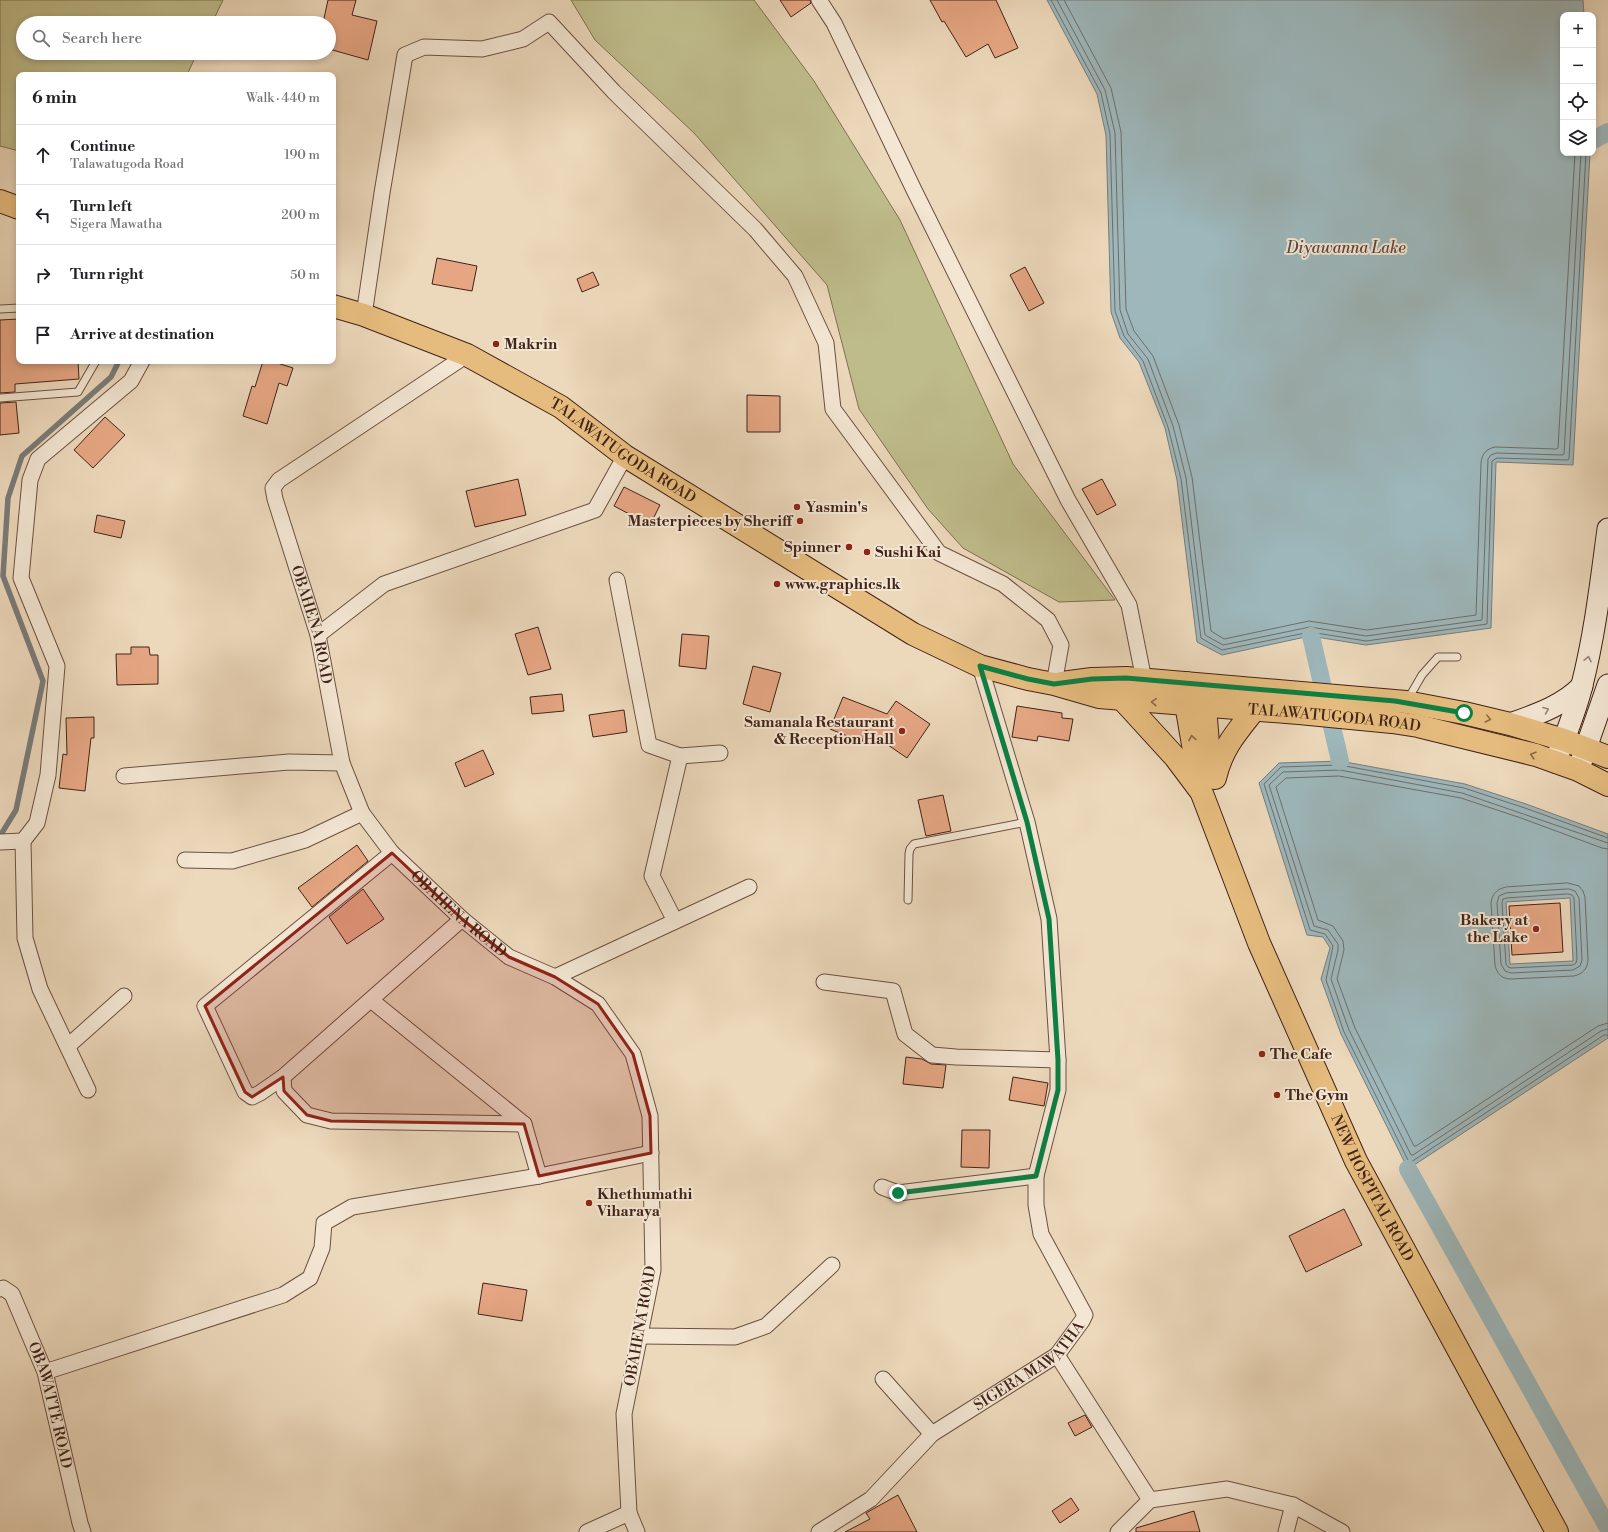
<!DOCTYPE html>
<meta charset="utf-8">
<style>
:root{--surface:#fff;--page:#f2f2f2;--text:#202124;--muted:#757577;--line:#e0e0e0}
body{margin:0;font-family:"Libre Bodoni",serif;background:var(--page);color:var(--text)}
.controls{position:absolute;right:12px;top:12px;display:grid;overflow:hidden;border-radius:8px;box-shadow:0 2px 6px #0003}
.controls button{width:36px;height:36px;display:grid;place-items:center;padding:0;border:0;border-bottom:1px solid var(--line);background:var(--surface);color:var(--text);font:20px sans-serif}
.stop{position:absolute;width:12px;height:12px;margin:-9px;border:3px solid #0b8043;border-radius:50%;background:#fff}
.stop.end{background:#0b8043;border-color:#fff;box-shadow:0 1px 4px #0008}
.list{margin:0;padding:0;list-style:none}
h2{display:flex;justify-content:space-between;align-items:center;height:52px;margin:0;padding:0 16px;font-size:17px}
h2 small{font-size:13px;font-weight:400;color:var(--muted)}
.list li{display:grid;grid-template-columns:26px 1fr auto;gap:12px;align-items:center;box-sizing:border-box;height:60px;padding:0 16px;border-top:1px solid var(--line)}
.list b{display:block;font-size:15px;white-space:nowrap}
.list p{margin:0;font-size:13px;white-space:nowrap;color:var(--muted)}
.list em{font-size:13px;font-style:normal;color:var(--muted)}
.icon{flex:none;width:22px;height:22px;fill:none;stroke:currentColor;stroke-width:2;stroke-linecap:round;stroke-linejoin:round}
.map{position:relative;flex:none;width:1608px;height:1532px;overflow:hidden}
.search{position:absolute;background:var(--surface);box-shadow:0 2px 6px #0003;left:16px;top:16px;width:320px;height:44px;display:flex;align-items:center;gap:10px;box-sizing:border-box;padding:0 14px;border-radius:22px;color:var(--muted);font-size:15px}
.panel{position:absolute;background:var(--surface);box-shadow:0 2px 6px #0003;left:16px;top:72px;width:320px;height:292px;border-radius:8px}
.map>svg:first-child{display:block}
</style>
<div class="map">
<svg width="1608" height="1532" viewBox="0 0 1608 1532">
<rect width="100%" height="100%" fill="#ecd8bb"/>
<filter id="stains"><feTurbulence type="fractalNoise" baseFrequency=".005" numOctaves="4"/><feColorMatrix values="0 0 0 0 .2 0 0 0 0 .09 0 0 0 0 .02 0 0 0 .5 -.17"/></filter>
<radialGradient id="worn" r=".72"><stop offset=".6" stop-color="#630" stop-opacity="0"/><stop offset="1" stop-color="#630" stop-opacity=".3"/></radialGradient>
<g fill="#bfbc8b" stroke="#807052">
<path d="M0 0H223L212 23H23V53H197L187 75H19V151L0 146Z"/>
<path d="M571 0H754L814 81 900 220 1013 464 1115 600 1059 602 963 548 928 509 859 409 827 285 694 133 595 40Z"/>
</g>
<g fill="#9db7bb" stroke="#797c7a" fill-rule="evenodd">
<path d="M1047 0H1583L1584 15H1563V153H1590L1573 465 1496 462 1491 628 1366 645 1310 636 1222 655 1197 642 1177 480 1165 428 1139 362 1120 338 1111 312 1106 135 1097 94Z"/>
<path d="M1340 761 1465 784 1526 804 1608 834V1038L1408 1169 1341 1034 1321 979 1330 948 1323 937 1307 935 1259 783 1279 763ZM1570 898 1573 961 1510 964 1506 902Z"/>
</g>
<g fill="none" stroke-linecap="round" stroke-linejoin="round">
<g stroke="#706d6a" stroke-width="1">
<path d="M1051 0 1101 93 1110 134 1115 311 1124 336 1143 361 1168 427 1181 479 1201 638 1222 650 1310 632 1366 641 1487 624 1492 461 1497 458 1567 460 1569 459 1586 153"/>
<path d="M1057 0 1105 90 1115 133 1120 310 1128 334 1148 359 1173 426 1186 478 1205 635 1223 645 1310 627 1366 636 1482 620 1488 459 1491 455 1496 453 1562 455 1564 454 1581 153"/>
<path d="M1064 0 1111 88 1121 132 1126 309 1134 331 1153 356 1179 425 1192 477 1211 631 1224 639 1309 621 1367 630 1476 615 1481 463C1482 454 1486 449 1495 447L1556 449 1558 448 1575 153"/>
<path d="M1608 838 1525 808 1464 788 1340 765 1281 767 1264 784 1310 930 1325 934 1333 946 1326 980 1344 1032 1409 1162H1411L1604 1035H1608"/>
<path d="M1608 843 1462 793 1340 770 1283 772 1269 785 1314 926 1328 930 1338 944V950L1331 979 1349 1030 1411 1155H1413L1601 1031 1608 1029"/>
<path d="M1608 849 1602 848 1521 818 1461 798 1339 776 1286 778 1276 787 1318 920 1333 926 1343 941 1344 950 1337 979 1355 1028 1414 1146H1416L1598 1026 1608 1023"/>
<path d="M1568 883 1579 886 1583 891 1585 897 1588 959C1588 968 1583 974 1574 976L1511 979C1502 979 1497 974 1495 965L1491 903C1492 894 1497 889 1506 887Z"/>
<path d="M1569 889 1575 891 1579 898 1582 960 1580 966 1573 970 1511 973 1505 971 1501 964 1497 903 1499 896 1506 893Z"/>
<path d="M1568 894 1572 895 1574 898 1577 959 1576 963 1573 965 1511 968 1508 967 1506 964 1502 903 1503 899 1507 898Z"/>
</g>
<path stroke="#797c7a" stroke-width="5.5" d="M0 836 16 810 43 681 3 576 8 498 22 456 111 377 119 361"/>
<g stroke="#9db7bb" stroke-width="18">
<path d="M1593 140 1608 132"/>
<path d="M1311 636 1340 761"/>
<path d="M1408 1169 1608 1528"/>
</g>
</g>
<g fill="#e6a683" stroke="#422318">
<path d="M328 0H356L352 15 377 21 368 60 329 49V23H323Z"/>
<path d="M780 0H810L811 3 791 17Z"/>
<path d="M930 0H996L1018 48 995 58 988 44 966 57 944 21 942 22Z"/>
<path d="M437 258 477 266 472 291 432 284Z"/>
<path d="M1025 267 1044 303 1029 311 1010 275Z"/>
<path d="M593 272 599 285 582 292 577 279Z"/>
<path d="M19 319V361H78L79 379 15 384V392L0 393V320Z"/>
<path d="M263 361H271L293 368 287 386 279 383 267 424 243 416 252 386 255 387Z"/>
<path d="M747 395 780 396V432H747Z"/>
<path d="M16 402 19 433 0 435V403Z"/>
<path d="M105 417 125 435 93 468 74 450Z"/>
<path d="M518 479 526 515 475 527 466 491Z"/>
<path d="M1102 479 1116 505 1097 515 1082 489Z"/>
<path d="M624 487 660 505 650 525 614 506Z"/>
<path d="M97 515 125 521 121 538 94 532Z"/>
<path d="M538 627 551 669 528 675 515 634Z"/>
<path d="M682 634 709 636 706 669 679 666Z"/>
<path d="M131 647H149L150 655H158V684L117 685 116 654H131Z"/>
<path d="M753 666 781 673 770 712 743 704Z"/>
<path d="M562 694 564 711 532 714 530 697Z"/>
<path d="M843 697 887 714 896 701 930 724 907 758 866 730 862 742 830 729Z"/>
<path d="M1017 706 1062 713V718L1073 719 1069 741 1038 736 1037 741 1012 737Z"/>
<path d="M624 710 627 732 593 737 589 715Z"/>
<path d="M94 717V738H91L85 791 59 788 63 754 67 755 66 718Z"/>
<path d="M483 750 494 774 465 787 455 763Z"/>
<path d="M943 795 951 831 926 836 918 800Z"/>
<path d="M357 845 368 861 312 907 298 888Z"/>
<path d="M363 889 384 919 347 944 329 917Z"/>
<path d="M1560 903 1563 952 1512 955 1509 906Z"/>
<path d="M906 1057 922 1059 931 1064 946 1065 943 1088 903 1084Z"/>
<path d="M1013 1077 1048 1083 1044 1106 1009 1100Z"/>
<path d="M962 1130H990L989 1168 961 1167Z"/>
<path d="M1344 1209 1362 1245 1306 1272 1289 1236Z"/>
<path d="M483 1283 527 1290 522 1321 478 1314Z"/>
<path d="M1085 1415 1092 1427 1075 1436 1068 1423Z"/>
<path d="M898 1495 917 1532H845L870 1519 866 1513Z"/>
<path d="M1071 1498 1079 1510 1060 1523 1052 1511Z"/>
<path d="M1194 1511 1200 1532H1136V1528Z"/>
</g>
<g fill="none" stroke-linecap="round" stroke-linejoin="round">
<g stroke="#6c5041" stroke-width="9">
<g id="service">
<path d="M0 309 19 308"/>
<path d="M0 398 78 392 96 361"/>
<path d="M1408 699 1422 675 1438 657H1457"/>
<path d="M908 900 909 854 910 849 914 844 1027 822"/>
</g>
</g>
<g stroke="#6c5041" stroke-width="17">
<g id="minor">
<path d="M819 0 834 23 914 190 1068 500 1129 605 1144 680"/>
<path d="M364 315 382 193 405 55 424 47 482 49 523 39 549 22 614 92 755 229 795 276 826 343 833 409 939 553 1003 584 1048 620 1061 645 1054 684"/>
<path id="s1" d="M467 355 279 480 273 488 275 499 318 635 342 763 362 813 392 853 462 919 509 957 555 977 598 1004 633 1054 650 1116 653 1270 624 1414 629 1513 637 1532"/>
<path d="M617 580 649 745 680 756 720 753"/>
<path d="M318 635 384 584 595 510 625 456"/>
<path d="M124 776 289 762 342 763"/>
<path d="M0 842 23 841"/>
<path d="M185 860 232 861 305 840 362 813"/>
<path d="M462 919 283 1077 284 1091 307 1115 331 1121 524 1124"/>
<path d="M675 921 652 876 680 756"/>
<path d="M555 977 749 887"/>
<path d="M824 982 893 991 905 1034 932 1055 956 1057 1058 1060"/>
<path d="M371 1000 524 1124 539 1176"/>
<path d="M68 1046 124 996"/>
<path d="M283 1077 260 1093 252 1097 245 1092 205 1006 392 853"/>
<path d="M88 1090 40 989 25 938 23 841 37 823 48 775 57 666 21 578 30 480 38 459 131 381 142 361"/>
<path d="M882 1187 898 1193 1036 1176"/>
<path id="s2" d="M0 1289 3 1288 12 1294 45 1372 80 1523 83 1532"/>
<path d="M640 1336 735 1337 766 1326 832 1265"/>
<path d="M1057 1355 1150 1500 1227 1489 1293 1505 1342 1532"/>
<path d="M45 1372 283 1295 310 1278 322 1248 324 1223 352 1207 539 1176 651 1153"/>
<path d="M883 1379 932 1434"/>
<path d="M587 1532 629 1513"/>
<path id="s3" d="M819 1532 871 1499 932 1434 1057 1355 1082 1321 1085 1315 1041 1234 1036 1205V1176L1058 1090V1060L1049 919 1027 822 980 666"/>
<path d="M1118 1532 1150 1500"/>
<path d="M1286 1532 1293 1505"/>
</g>
</g>
<g stroke="#422318" stroke-width="23">
<g id="secondary">
<path d="M1510 724C1535 715 1563 706 1582 686"/>
<path d="M1555 762C1565 737 1576 711 1582 685 1595 634 1601 581 1608 529"/>
<path d="M1580 765 1608 685"/>
</g>
</g>
<g stroke="#422318" stroke-width="24">
<g id="primary">
<path d="M0 201 19 208"/>
<path id="s4" d="M333 306 364 315 467 355 561 407 625 456 913 634 980 666 1028 679 1054 684 1099 697 1299 713 1392 722 1418 726 1536 755 1578 770 1608 785"/>
<path d="M1062 683 1092 679 1126 678 1406 702 1464 713 1510 724 1564 740 1608 757"/>
<path id="s5" d="M1186 683V704L1201 791 1259 943 1356 1161 1557 1532"/>
<path d="M1206 692 1205 706 1210 769"/>
<path d="M1122 699 1175 757 1199 789"/>
<path d="M1215 778C1222 748 1236 733 1255 709"/>
</g>
</g>
<use href="#service" stroke="#f3e6d3" stroke-width="7"/>
<use href="#minor" stroke="#f3e6d3" stroke-width="15"/>
<use href="#secondary" stroke="#f3e6d3" stroke-width="21"/>
<use href="#primary" stroke="#e6bc7e" stroke-width="22"/>
</g>
<defs><path id="oneway-chevron" d="M-2-3.5L2.5 0L-2 3.5" fill="none" stroke-width="1.6" stroke-linecap="round" stroke-linejoin="round"/></defs>
<g stroke="#9a8476">
<use href="#oneway-chevron" transform="translate(1588 659) rotate(-78)"/>
<use href="#oneway-chevron" transform="translate(1546 710) rotate(-23)"/>
</g>
<g stroke="#8c6846">
<use href="#oneway-chevron" transform="translate(1154 702) rotate(-176)"/>
<use href="#oneway-chevron" transform="translate(1488 719) rotate(14)"/>
<use href="#oneway-chevron" transform="translate(1192 738) rotate(-100)"/>
<use href="#oneway-chevron" transform="translate(1533 755) rotate(-164)"/>
</g>
<g fill="none" stroke-linecap="round" stroke-linejoin="round">
<path stroke="#0b8043" stroke-width="5" d="M898 1193 1036 1176 1058 1090V1060L1049 919 1027 822 980 666 1028 679 1054 684 1092 679 1126 678 1395 701 1464 713"/>
</g>
<path fill="#8f2418" fill-opacity="0.2" stroke="#8f2418" stroke-width="3" stroke-linejoin="round" d="M392 853 462 919 509 957 555 977 598 1004 633 1054 650 1116 651 1153 539 1176 524 1124 331 1121 307 1115 284 1091 283 1077 252 1097 245 1092 205 1006Z"/>
<g fill="#8f2418" stroke="#f3e6d3" stroke-width="1.5">
<circle cx="496" cy="344" r="4"/>
<circle cx="797" cy="507" r="4"/>
<circle cx="800" cy="521" r="4"/>
<circle cx="849" cy="547" r="4"/>
<circle cx="867" cy="552" r="4"/>
<circle cx="777" cy="584" r="4"/>
<circle cx="902" cy="731" r="4"/>
<circle cx="1536" cy="929" r="4"/>
<circle cx="1262" cy="1054" r="4"/>
<circle cx="1277" cy="1095" r="4"/>
<circle cx="589" cy="1203" r="4"/>
</g>
<g text-anchor="middle" stroke-width="4" stroke-linejoin="round" paint-order="stroke">
<g font-size="15" font-weight="bold" fill="#422318" stroke="#f3e6d3" text-anchor="start">
<text x="504" y="349">Makrin</text>
<text x="805" y="512">Yasmin's</text>
<text x="792" y="526" text-anchor="end">Masterpieces by Sheriff</text>
<text x="841" y="552" text-anchor="end">Spinner</text>
<text x="875" y="557">Sushi Kai</text>
<text x="785" y="589">www.graphics.lk</text>
<text x="894" y="727" text-anchor="end">Samanala Restaurant<tspan x="894" dy="17">&amp; Reception Hall</tspan></text>
<text x="1528" y="925" text-anchor="end">Bakery at<tspan x="1528" dy="17">the Lake</tspan></text>
<text x="1270" y="1059">The Cafe</text>
<text x="1285" y="1100">The Gym</text>
<text x="597" y="1199">Khethumathi<tspan x="597" dy="17">Viharaya</tspan></text>
</g>
<g font-size="15" fill="#422318" stroke="#f3e6d3">
<text dy="5" stroke="none"><textPath href="#s4" startOffset="326">TALAWATUGODA ROAD</textPath></text>
<text dy="5" stroke="none"><textPath href="#s1" startOffset="378">OBAHENA ROAD</textPath></text>
<text dy="5" stroke="none"><textPath href="#s4" startOffset="1103">TALAWATUGODA ROAD</textPath></text>
<text dy="5" stroke="none"><textPath href="#s1" startOffset="714">OBAHENA ROAD</textPath></text>
<text dy="5" stroke="none"><textPath href="#s5" startOffset="542">NEW HOSPITAL ROAD</textPath></text>
<text transform="translate(640 1326) rotate(-80)" y="5">OBAHENA ROAD</text>
<text dy="5" stroke="none"><textPath href="#s3" startOffset="270">SIGERA MAWATHA</textPath></text>
<text dy="5" stroke="none"><textPath href="#s2" startOffset="132">OBAWATTE ROAD</textPath></text>
</g>
<g font-size="16" font-style="italic" fill="#594841" stroke="#f3e6d3">
<text x="1346" y="253">Diyawanna Lake</text>
</g>
</g>
<rect width="100%" height="100%" filter="url(#stains)"/>
<rect width="100%" height="100%" fill="url(#worn)"/>
</svg>
<div class="controls">
<button>+</button>
<button>−</button>
<button><svg class="icon" aria-label="locate" viewBox="0 0 24 24"><circle cx="12" cy="12" r="6"/><path d="M12 2v4M12 18v4M2 12h4M18 12h4"/></svg></button>
<button><svg class="icon" aria-label="layers" viewBox="0 0 24 24"><path d="M12 4l9 5-9 5-9-5zM3 14l9 5 9-5"/></svg></button>
</div>
<div class="stop" style="left:1464px;top:713px"></div>
<div class="stop end" style="left:898px;top:1193px"></div>
<div class="search"><svg class="icon" aria-label="search" viewBox="0 0 24 24"><circle cx="10" cy="10" r="6"/><path d="M15 15l6 6"/></svg>Search here</div>
<section class="panel">
<h2>6 min<small>Walk · 440 m</small></h2>
<ul class="list">
<li><svg class="icon" aria-label="ahead" viewBox="0 0 24 24"><path d="M12 20V5M6 11l6-6 6 6"/></svg><div><b>Continue</b><p>Talawatugoda Road</p></div><em>190 m</em></li>
<li><svg class="icon" aria-label="left" viewBox="0 0 24 24"><path d="M17 20v-9H6M10 6l-5 5 5 5"/></svg><div><b>Turn left</b><p>Sigera Mawatha</p></div><em>200 m</em></li>
<li><svg class="icon" aria-label="right" viewBox="0 0 24 24"><path d="M7 20v-9h11M14 6l5 5-5 5"/></svg><div><b>Turn right</b></div><em>50 m</em></li>
<li><svg class="icon" aria-label="arrive" viewBox="0 0 24 24"><path d="M6 21V4h12l-3 4 3 4H6"/></svg><div><b>Arrive at destination</b></div></li>
</ul>
</section>
</div>
